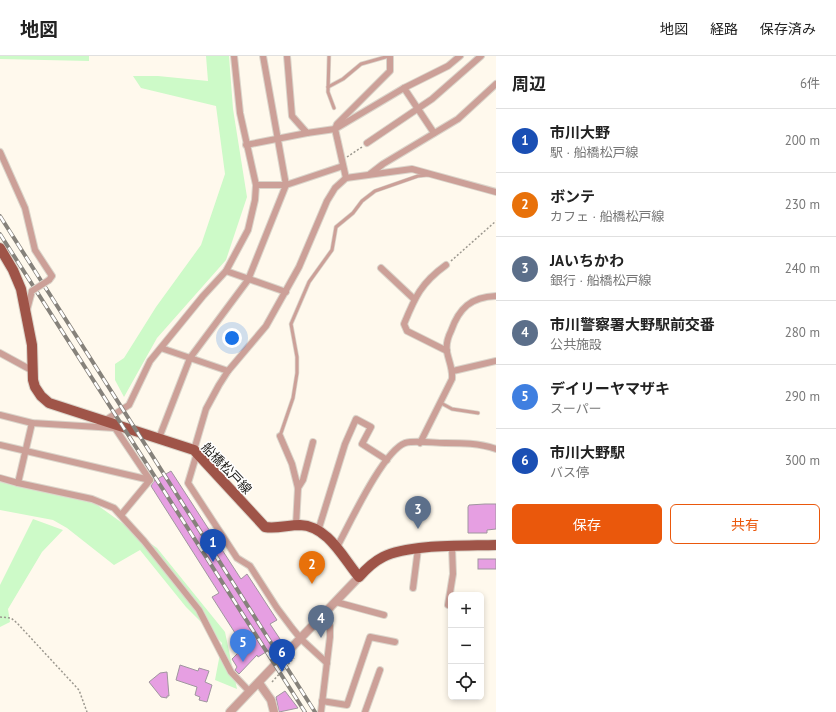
<!DOCTYPE html>
<html lang="ja">
<meta charset="utf-8">
<style>
:root{--surface:#fff;--page:#f6f6f6;--text:#222;--muted:#767676;--line:#e0e0e0;--accent:#ea580c}
body{margin:0;font-family:"PT Sans","Noto Sans JP",sans-serif;background:var(--page);color:var(--text)}
.controls{position:absolute;right:12px;bottom:12px;display:grid;overflow:hidden;border-radius:6px;box-shadow:0 2px 6px #0003}
.controls button{width:36px;height:36px;display:grid;place-items:center;padding:0;border:0;border-bottom:1px solid var(--line);background:var(--surface);color:var(--text);font:20px sans-serif}
.you{position:absolute;left:232px;top:282px;width:14px;height:14px;margin:-10px;border:3px solid #fff;border-radius:50%;background:#1a73e8;box-shadow:0 0 0 6px #1a73e833}
.badge{display:grid;place-items:center;width:26px;height:26px;border-radius:50%;background:var(--accent);color:#fff;font-size:13px;font-weight:700}
.pin{position:absolute;translate:-50% -33px;filter:drop-shadow(0 1px 2px #0008)}
.pin::after{content:'';position:absolute;top:21px;width:14px;height:12px;background:inherit;clip-path:polygon(0 0,100% 0,50% 100%)}
.list{margin:0;padding:0;list-style:none}
h2{display:flex;justify-content:space-between;align-items:center;height:52px;margin:0;padding:0 16px;font-size:17px}
h2 small{font-size:13px;font-weight:400;color:var(--muted)}
.list li{display:grid;grid-template-columns:26px 1fr auto;gap:12px;align-items:center;box-sizing:border-box;height:64px;padding:0 16px;border-top:1px solid var(--line)}
.list b{display:block;font-size:15px;white-space:nowrap}
.list p{margin:0;font-size:13px;white-space:nowrap;color:var(--muted)}
.list em{font-size:13px;font-style:normal;color:var(--muted)}
.actions{display:flex;gap:8px;padding:12px 16px}
.actions a{flex:1;padding:9px 0;border:1px solid var(--accent);border-radius:6px;text-align:center;font-size:14px;color:var(--accent)}
.actions .main{background:var(--accent);color:#fff}
.icon{flex:none;width:22px;height:22px;fill:none;stroke:currentColor;stroke-width:2;stroke-linecap:round;stroke-linejoin:round}
.map{position:relative;flex:none;width:496px;height:656px;overflow:hidden}
header{display:flex;align-items:center;gap:24px;box-sizing:border-box;height:56px;padding:0 20px;background:var(--surface);border-bottom:1px solid var(--line)}
header strong{font-size:19px}
nav{display:flex;gap:22px;margin-inline-start:auto;font-size:14px}
main{display:flex}
aside{flex:1;background:var(--surface)}
.map>svg:first-child{display:block}
</style>
<header>
<strong>地図</strong>
<nav><a>地図</a><a>経路</a><a>保存済み</a></nav>
</header>
<main>
<div class="map">
<svg width="496" height="656" viewBox="0 0 496 656">
<rect width="100%" height="100%" fill="#fff9ed"/>
<g fill="#cdfac8">
<path d="M0 0H89V5L0 3Z"/>
<path d="M206 0H229L233 53 247 141 226 204 157 282 124 341 115 324V308L124 302 156 251 201 189 225 118 216 50 141 32 133 20H158L208 25Z"/>
<path d="M0 426 93 446 157 492 225 576 237 633 215 624 222 587 186 551 140 494 114 509 67 472 53 464 0 454Z"/>
<path d="M33 463 63 474 42 496 8 553 10 566 0 571V529Z"/>
</g>
<g fill="#e69fe2" stroke="#a0969f">
<path d="M171 415 241 523 247 518 277 564 270 568 282 586 258 601 257 599 239 618 235 614 237 611 232 603 244 591 212 541 219 537 151 430 154 425Z"/>
<path d="M485 448H496V473L487 474V477H468V451L469 449Z"/>
<rect x="478" y="503" width="18" height="10"/>
<path d="M180 609 198 615 199 612 209 615 205 626 212 629 207 646 199 644 200 641 195 639 197 631 176 624Z"/>
<path d="M167 616 169 640H167V642L161 641 149 626 160 617Z"/>
<path d="M285 635 298 652 279 656 276 641Z"/>
</g>
<g fill="none" stroke-linecap="round" stroke-linejoin="round">
<g stroke="#dbd5cb" stroke-width="4.5">
<g id="service">
<path d="M329 0 328 36 334 52"/>
<path d="M328 31 343 23 361 8 389 0"/>
<path d="M441 347 452 353 478 357"/>
<path d="M280 380 293 342 297 317V301L291 268 309 226 332 194 336 171 353 157 362 145 375 135 418 120 428 119"/>
</g>
</g>
<g stroke="#dbd5cb" stroke-width="8">
<g id="minor">
<path d="M287 0 292 60 307 77 335 73 404 32 448 10 460 0"/>
<path d="M404 32 434 77"/>
<path d="M367 87 432 43 481 0"/>
<path d="M246 89 307 77"/>
<path d="M0 96 25 152 35 194 52 220 49 224"/>
<path d="M370 118 383 108 458 63 496 28"/>
<path d="M346 122 335 73 337 68 390 15V0"/>
<path d="M256 129H286L343 110"/>
<path d="M446 209C421 227 415 241 404 268L407 275 447 295"/>
<path d="M381 212 414 243"/>
<path d="M226 215 286 236"/>
<path d="M27 254 32 235"/>
<path d="M161 292 228 315"/>
<path d="M0 297 33 315"/>
<path d="M453 315 496 305"/>
<path d="M0 359 32 367 115 372"/>
<path d="M104 365 129 349 150 305 203 240 226 215 248 174 255 144 256 129 240 57 234 0"/>
<path d="M32 367 18 427 92 443 114 452 144 485 199 554 231 616 249 635"/>
<path d="M113 369 150 424 121 459"/>
<path d="M280 380 292 408 298 432 296 469"/>
<path d="M159 382 190 302 248 224 286 129 263 0"/>
<path d="M420 387 452 323C453 313 449 306 447 296 446 290 448 281 451 275 459 252 471 241 496 240"/>
<path d="M0 389 150 424"/>
<path d="M194 394 206 353 219 329 228 315 266 270 299 211 327 145 335 132 346 122 412 113 496 136"/>
<path d="M197 397 188 427 237 502 250 510 277 552 292 572 301 583 327 607"/>
<path d="M0 422 18 427"/>
<path d="M298 432 303 424 313 386"/>
<path d="M318 475 345 388 356 363 371 371 362 388 387 404"/>
<path d="M337 491C349 469 383 395 405 387 416 384 433 387 445 387 462 387 479 387 496 393"/>
<path d="M413 532 418 493"/>
<path d="M336 546 384 559"/>
<path d="M448 549 453 518 452 491"/>
<path d="M322 645 347 649 370 581 395 586"/>
<path d="M321 656 330 581V570L325 558"/>
<path d="M365 656 380 614"/>
</g>
</g>
<g stroke="#dbd5cb" stroke-width="10">
<g id="tertiary">
<path d="M259 627 271 644 274 656"/>
<path d="M230 656 359 521"/>
</g>
</g>
<g stroke="#dbd5cb" stroke-width="12">
<path id="primary" d="M0 192 13 214 21 233 32 289 33 324 35 331 41 340 49 347 194 394 265 471C277 473 288 469 300 469 328 470 343 502 359 521 366 513 373 506 383 501 409 488 465 490 496 489"/>
</g>
<g stroke="#9c988f" stroke-width="1.5" stroke-dasharray="2 2" stroke-linecap="butt">
<path d="M347 101 362 91"/>
<path d="M451 205 496 165"/>
<path d="M0 561 11 562 17 567 79 634 87 656"/>
<path d="M272 626 294 602"/>
</g>
<use href="#service" stroke="#cca098" stroke-width="3"/>
<use href="#minor" stroke="#cca098" stroke-width="6"/>
<use href="#tertiary" stroke="#cca098" stroke-width="8"/>
<use href="#primary" stroke="#9f5448" stroke-width="10"/>
<g stroke="#86827b" stroke-width="4">
<g id="rail">
<path d="M0 160 315 656"/>
<path d="M0 178 305 656"/>
</g>
</g>
<use href="#rail" stroke="#fff" stroke-width="2.5" stroke-dasharray="8" stroke-linecap="butt"/>
<g stroke="#dbd5cb" stroke-width="8" stroke-linecap="butt">
<path id="minor-bridge" d="M32 235 49 224"/>
</g>
<use href="#minor-bridge" stroke="#cca098" stroke-width="6"/>
</g>
<g text-anchor="middle" stroke-width="3" stroke-linejoin="round" paint-order="stroke">
<g font-size="13" fill="#1d1b17" stroke="#fff">
<text transform="translate(227 412) rotate(46)" y="5">船橋松戸線</text>
</g>
</g>
</svg>
<div class="controls">
<button>+</button>
<button>−</button>
<button><svg class="icon" aria-label="locate" viewBox="0 0 24 24"><circle cx="12" cy="12" r="6"/><path d="M12 2v4M12 18v4M2 12h4M18 12h4"/></svg></button>
</div>
<div class="you"></div>
<div class="pin badge" style="left:213px;top:506px;background:#1a4fb4">1</div>
<div class="pin badge" style="left:312px;top:528px;background:#e8710a">2</div>
<div class="pin badge" style="left:418px;top:473px;background:#5c6f8a">3</div>
<div class="pin badge" style="left:321px;top:582px;background:#5c6f8a">4</div>
<div class="pin badge" style="left:243px;top:606px;background:#3f7fe0">5</div>
<div class="pin badge" style="left:282px;top:616px;background:#1a4fb4">6</div>
</div>
<aside>
<h2>周辺<small>6件</small></h2>
<ul class="list">
<li><span class="badge" style="background:#1a4fb4">1</span><div><b>市川大野</b><p>駅 · 船橋松戸線</p></div><em>200 m</em></li>
<li><span class="badge" style="background:#e8710a">2</span><div><b>ボンテ</b><p>カフェ · 船橋松戸線</p></div><em>230 m</em></li>
<li><span class="badge" style="background:#5c6f8a">3</span><div><b>JAいちかわ</b><p>銀行 · 船橋松戸線</p></div><em>240 m</em></li>
<li><span class="badge" style="background:#5c6f8a">4</span><div><b>市川警察署大野駅前交番</b><p>公共施設</p></div><em>280 m</em></li>
<li><span class="badge" style="background:#3f7fe0">5</span><div><b>デイリーヤマザキ</b><p>スーパー</p></div><em>290 m</em></li>
<li><span class="badge" style="background:#1a4fb4">6</span><div><b>市川大野駅</b><p>バス停</p></div><em>300 m</em></li>
</ul>
<div class="actions"><a class="main">保存</a><a>共有</a></div>
</aside>
</main>
